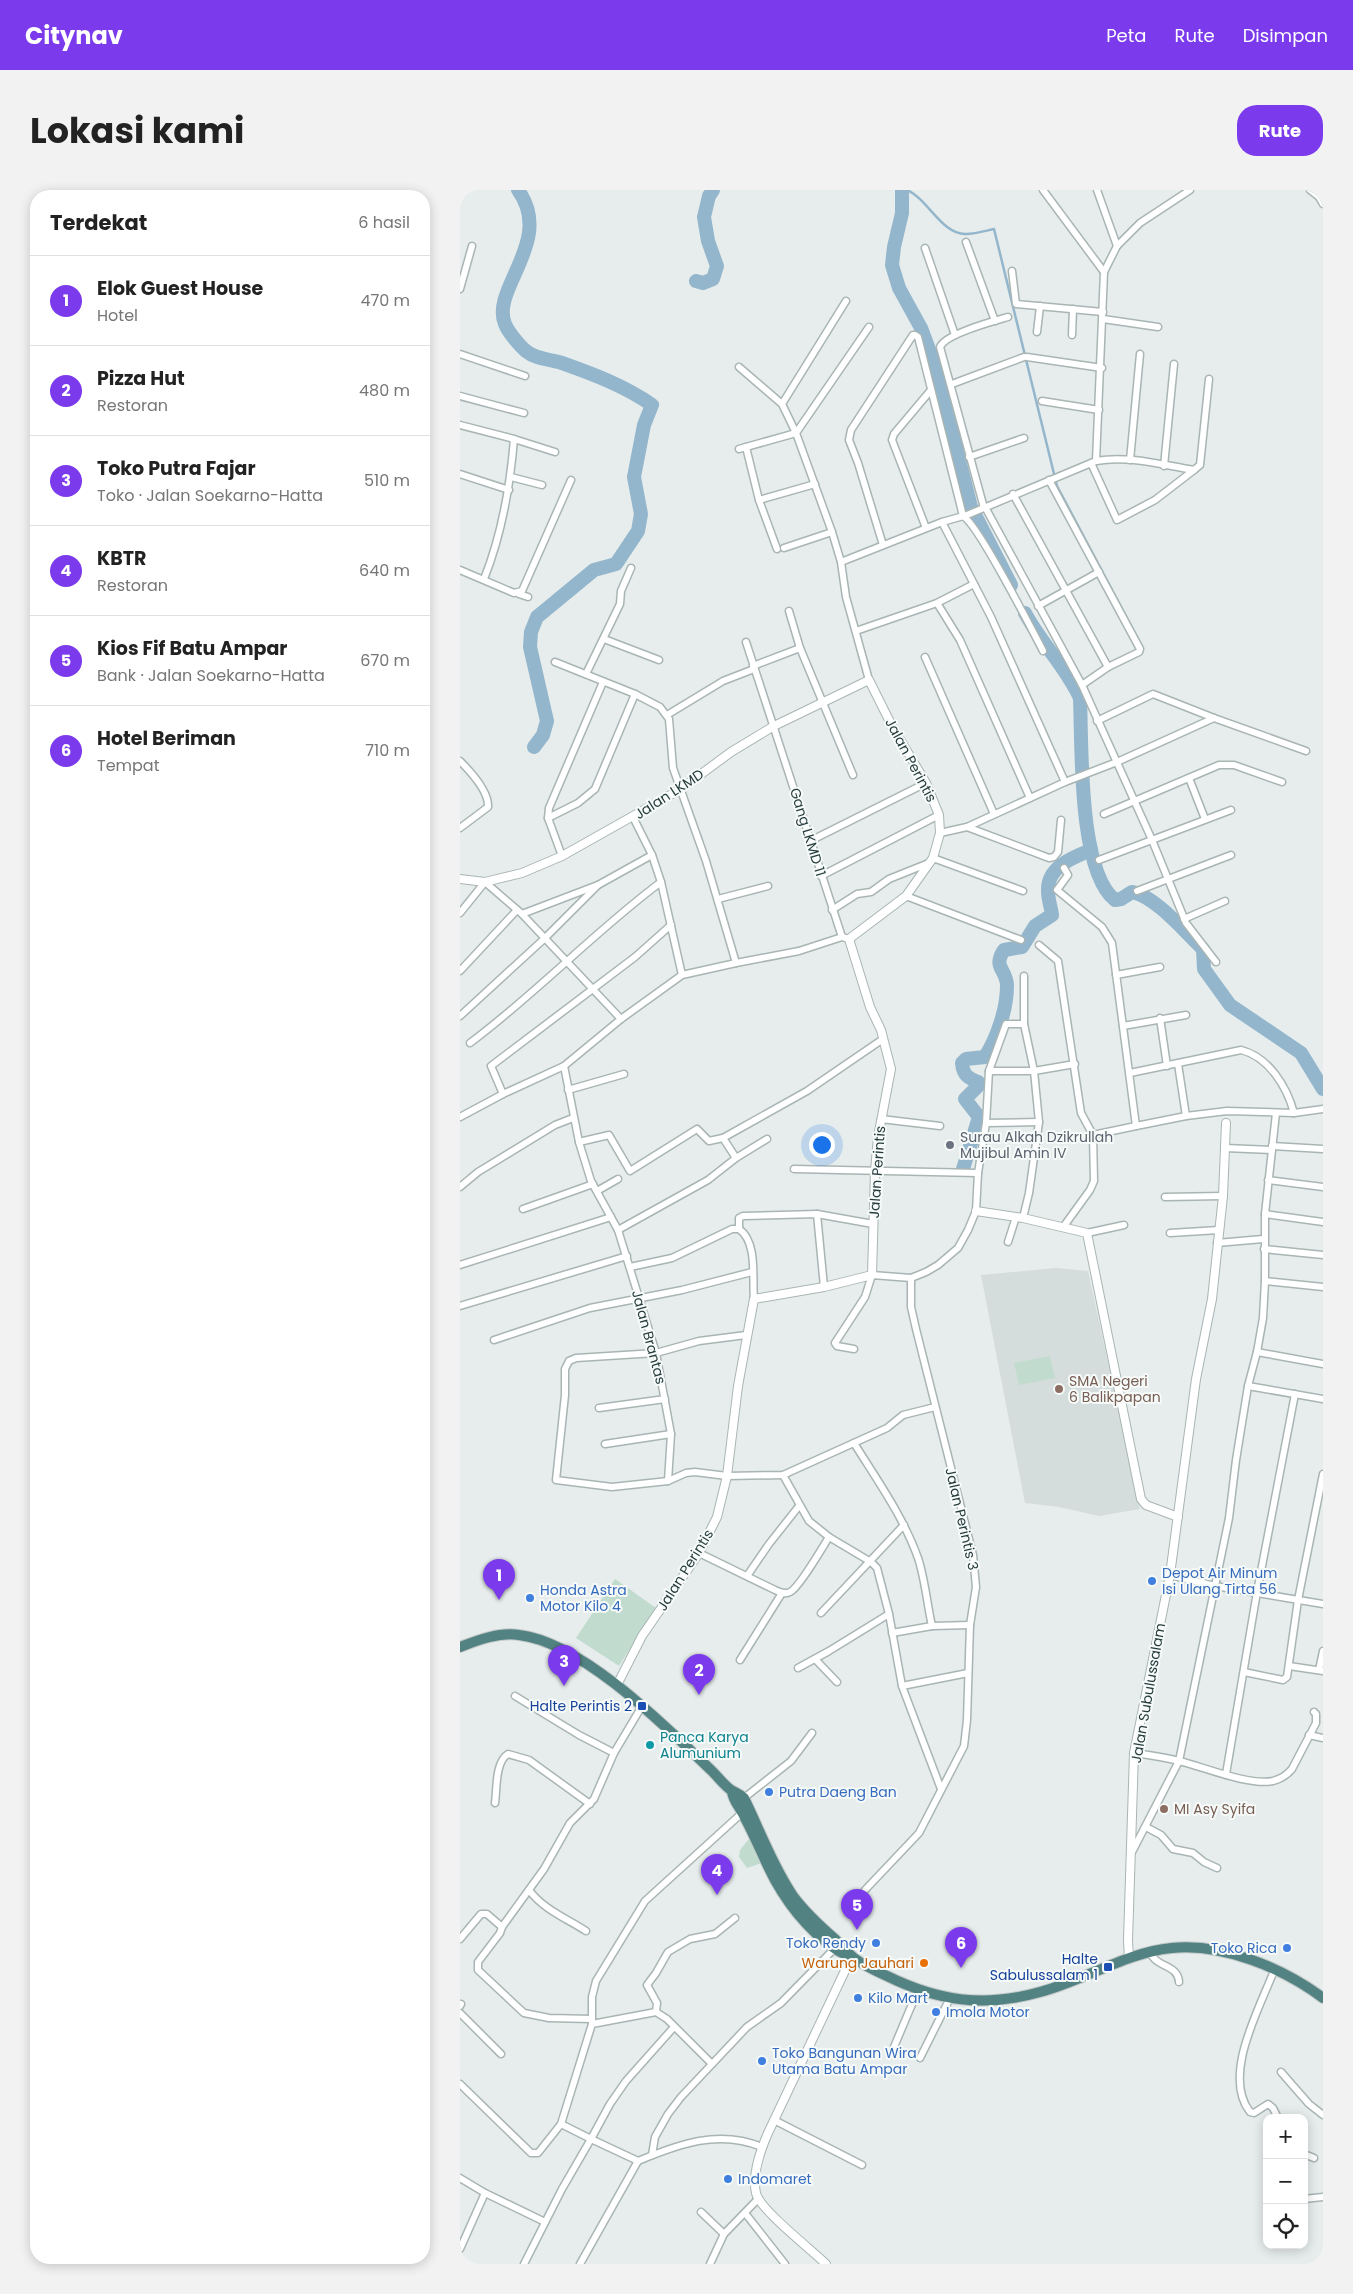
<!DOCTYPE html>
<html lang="id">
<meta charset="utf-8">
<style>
:root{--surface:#fff;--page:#f2f2f2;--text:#222;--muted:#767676;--line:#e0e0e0;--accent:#7c3aed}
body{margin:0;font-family:Poppins,sans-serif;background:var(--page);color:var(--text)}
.controls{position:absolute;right:15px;bottom:15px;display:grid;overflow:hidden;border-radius:10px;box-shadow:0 2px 12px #0003}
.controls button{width:45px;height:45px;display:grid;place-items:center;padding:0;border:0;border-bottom:1px solid var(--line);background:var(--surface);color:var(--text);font:25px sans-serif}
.you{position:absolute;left:361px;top:954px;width:18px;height:18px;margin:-12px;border:4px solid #fff;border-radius:50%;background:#1a73e8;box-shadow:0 0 0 8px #1a73e833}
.badge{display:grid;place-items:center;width:32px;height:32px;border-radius:50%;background:var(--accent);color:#fff;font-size:16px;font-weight:700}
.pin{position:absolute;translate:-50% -41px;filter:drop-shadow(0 1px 2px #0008)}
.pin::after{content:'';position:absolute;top:26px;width:18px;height:15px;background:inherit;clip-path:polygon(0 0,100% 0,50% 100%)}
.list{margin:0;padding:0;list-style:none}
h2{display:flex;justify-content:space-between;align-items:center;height:65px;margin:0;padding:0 20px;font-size:21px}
h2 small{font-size:16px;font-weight:400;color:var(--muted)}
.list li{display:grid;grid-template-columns:32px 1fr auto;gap:15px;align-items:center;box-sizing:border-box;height:90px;padding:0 20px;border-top:1px solid var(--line)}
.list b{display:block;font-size:19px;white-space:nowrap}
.list p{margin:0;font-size:16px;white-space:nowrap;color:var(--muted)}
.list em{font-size:16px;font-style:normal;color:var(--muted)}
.icon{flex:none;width:28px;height:28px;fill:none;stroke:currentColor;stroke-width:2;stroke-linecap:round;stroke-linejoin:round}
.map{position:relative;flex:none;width:863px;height:2074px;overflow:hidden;border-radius:20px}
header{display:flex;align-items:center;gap:30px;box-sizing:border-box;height:70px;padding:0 25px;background:var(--accent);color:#fff}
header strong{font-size:24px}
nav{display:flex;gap:28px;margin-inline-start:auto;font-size:18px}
.intro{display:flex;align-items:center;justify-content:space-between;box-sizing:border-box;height:120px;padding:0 30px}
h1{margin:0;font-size:35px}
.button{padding:12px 22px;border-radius:20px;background:var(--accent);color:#fff;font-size:18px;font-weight:700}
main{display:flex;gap:30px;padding:0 30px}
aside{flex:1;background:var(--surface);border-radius:20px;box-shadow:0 2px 12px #0003}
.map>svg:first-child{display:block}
</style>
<header>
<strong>Citynav</strong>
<nav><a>Peta</a><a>Rute</a><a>Disimpan</a></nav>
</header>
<div class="intro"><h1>Lokasi kami</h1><a class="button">Rute</a></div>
<main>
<aside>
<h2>Terdekat<small>6 hasil</small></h2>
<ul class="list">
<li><span class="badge">1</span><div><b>Elok Guest House</b><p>Hotel</p></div><em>470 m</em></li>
<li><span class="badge">2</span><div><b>Pizza Hut</b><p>Restoran</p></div><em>480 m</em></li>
<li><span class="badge">3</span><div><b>Toko Putra Fajar</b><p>Toko · Jalan Soekarno-Hatta</p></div><em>510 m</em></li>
<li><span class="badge">4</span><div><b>KBTR</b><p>Restoran</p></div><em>640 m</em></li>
<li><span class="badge">5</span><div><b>Kios Fif Batu Ampar</b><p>Bank · Jalan Soekarno-Hatta</p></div><em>670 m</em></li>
<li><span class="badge">6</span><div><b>Hotel Beriman</b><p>Tempat</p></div><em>710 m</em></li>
</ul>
</aside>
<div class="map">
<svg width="863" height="2074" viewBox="0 0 863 2074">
<rect width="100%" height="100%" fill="#e6edec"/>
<path fill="#d4dddb" d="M596 1078 628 1081 680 1319 639 1326 599 1317 565 1313 521 1085Z"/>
<g fill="#c1dccf">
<path d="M590 1166 595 1188 559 1195 554 1173Z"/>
<path d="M155 1389 196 1418 159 1476 116 1448Z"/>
<path d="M289 1649 302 1673 287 1678 279 1667 280 1660Z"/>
</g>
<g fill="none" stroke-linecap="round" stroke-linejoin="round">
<path stroke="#94b6cc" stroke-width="2.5" d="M447 0C468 9 482 45 506 44 515 44 525 41 534 39L597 296 678 449"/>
<g stroke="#94b6cc" stroke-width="14">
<path d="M58 0C95 51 30 99 45 134 48 142 60 156 66 161 77 170 90 169 102 173 133 184 165 196 192 215L184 235 174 287 181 324 178 341 156 374 134 380 77 427 71 442 70 457 87 531 83 545 74 557"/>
<path d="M442 0V23L434 57 432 75 439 98 461 138 476 178 511 317 551 395"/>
<path d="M236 91 243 93 253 89 257 76 248 51 244 27 249 6 253 0"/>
<path d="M565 423C581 453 606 477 620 508 622 554 618 681 655 710L661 709 672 702C695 706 725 742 743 759L744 779 770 815 841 863 863 899"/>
<path d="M503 979 519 927 505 909 518 896V892C508 888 503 885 502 873L506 869 525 867C537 848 547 819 547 796 547 779 532 778 544 760L562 757 575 736 592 725C591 716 588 710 588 701 587 677 612 668 631 660"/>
</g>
<g stroke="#a9b5b4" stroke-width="9">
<g id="minor">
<path d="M583 0 644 82"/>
<path d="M637 0 657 56"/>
<path d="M850 0 859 7 863 14"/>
<path d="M506 52 535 131"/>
<path d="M465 58 495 145"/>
<path d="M552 81 556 114 643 122"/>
<path d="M0 99 12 56"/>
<path d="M643 129 698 137"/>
<path d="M577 142 580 116"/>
<path d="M612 145 613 119"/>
<path d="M0 164 65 186"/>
<path d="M567 167 642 178"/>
<path d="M279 177 322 214"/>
<path d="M492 194 564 167"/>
<path d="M0 206 64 223"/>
<path d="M582 211 639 220"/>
<path d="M0 235 54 249C50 298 42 344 24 389"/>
<path d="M54 249 95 262"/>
<path d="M286 257 299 310 355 294"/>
<path d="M279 259 336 243 322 214 386 111"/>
<path d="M509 267 564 248"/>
<path d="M670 270 680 164"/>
<path d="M636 271 644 82 657 56 680 33 730 0"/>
<path d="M631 273 657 330 695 310 734 280"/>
<path d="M704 276 714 174"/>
<path d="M0 284 49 300"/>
<path d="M51 287 82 295"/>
<path d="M589 290 680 459 679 462 648 477 622 495"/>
<path d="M553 304 648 477"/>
<path d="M299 310 317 359"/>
<path d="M525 317 622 495 692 650 726 733 756 772"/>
<path d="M524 318 480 157C485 144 534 131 548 127"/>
<path d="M482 332 531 427 605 592"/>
<path d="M466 338 432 250 434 244 471 200"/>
<path d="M423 355 398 273 389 250 391 240 453 145H455L458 147 503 326C518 334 572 440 583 461"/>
<path d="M324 358 372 342"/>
<path d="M381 372 482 332 507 325 636 271C668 265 702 275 734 280L740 275 749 189"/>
<path d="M0 380 54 403 62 401 111 290"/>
<path d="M59 404 68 407"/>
<path d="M477 413 500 450 570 608"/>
<path d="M578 416 639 382"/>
<path d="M329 421 340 458 393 585"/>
<path d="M396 441 477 413 514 394"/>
<path d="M144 449 199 470"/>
<path d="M286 452 382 747"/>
<path d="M465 467 534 624"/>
<path d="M95 472 175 504 200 517 209 529 213 578 246 671 276 773 339 761 382 747 389 749"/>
<path d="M293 476 340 458"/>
<path d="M126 484 160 414 161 401 171 378"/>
<path d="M409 490 386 407 381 372 372 342 336 243 409 137"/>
<path d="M207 525 263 491 294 479"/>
<path d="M637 531 693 504 754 528"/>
<path d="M0 571C11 582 29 602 28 617L0 638"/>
<path d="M729 588 745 629"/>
<path d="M644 624 759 575H774L822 592"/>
<path d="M173 627 192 665 201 692 222 785"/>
<path d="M88 628 118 613 135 599 175 504"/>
<path d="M507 637 589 668 594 667 598 662 601 630"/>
<path d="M480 643 507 637 605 592 657 572 754 528 846 561"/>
<path d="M352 650 466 593"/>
<path d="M102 666 88 628 89 618 143 492"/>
<path d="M473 668 563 701"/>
<path d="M639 670 771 620"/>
<path d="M604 678 608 685 597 700 642 737 652 753 676 936 726 926 767 921 834 923 863 919"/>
<path d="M361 686 479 625"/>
<path d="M677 701 771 665"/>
<path d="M446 706 561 750"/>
<path d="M258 709 308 696"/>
<path d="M372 720 397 704 411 702 429 689 469 673"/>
<path d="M0 723 25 692 62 724 161 829 222 785 276 773"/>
<path d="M62 724 138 695 192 665"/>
<path d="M724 729 765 711"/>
<path d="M579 755 598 771 621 923 633 945 634 991 630 1000 604 1036"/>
<path d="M0 781 57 720"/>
<path d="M656 785 700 777"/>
<path d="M0 826 84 749 138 695"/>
<path d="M700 828 707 876"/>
<path d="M663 836 726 825"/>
<path d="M10 853C77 803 134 742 201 692"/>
<path d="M718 874 726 926"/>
<path d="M104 876 161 829"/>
<path d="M529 881H574L615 874"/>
<path d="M670 883 781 860C809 867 827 897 834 923"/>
<path d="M108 900 164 884"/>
<path d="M43 904 31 876 175 767 211 735"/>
<path d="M0 927 43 904 104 876 119 952 131 991 158 1040 196 1163 211 1244 208 1291"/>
<path d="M421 929 480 936"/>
<path d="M526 933 579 932"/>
<path d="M633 945 676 936"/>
<path d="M119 952 149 945 170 981 237 939 249 951 263 948"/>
<path d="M812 956 863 959"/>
<path d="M765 958 812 960"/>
<path d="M276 968 307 949"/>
<path d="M334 979 518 983"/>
<path d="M808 990 863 997"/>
<path d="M0 997 18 982 95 935 113 928"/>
<path d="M137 1001 158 989"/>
<path d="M705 1007 763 1006"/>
<path d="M63 1019 133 994"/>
<path d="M357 1024 364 1097"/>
<path d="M805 1024 863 1032"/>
<path d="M563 1028 569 1003 579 932 574 881 564 834V786"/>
<path d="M279 1039V1028L283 1026 357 1024 413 1034"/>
<path d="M158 1040 248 990 276 968 263 948 347 901 423 849"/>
<path d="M627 1043 664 1035"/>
<path d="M710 1043 759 1040"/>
<path d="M548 1052 556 1027"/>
<path d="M757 1053 803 1049"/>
<path d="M804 1059 863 1065"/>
<path d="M0 1075 151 1027"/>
<path d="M170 1077 212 1068 272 1039H279C298 1052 292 1089 294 1109"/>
<path d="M805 1091 863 1097"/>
<path d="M0 1116 167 1066"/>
<path d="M286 1145 239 1151 196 1163 116 1168 109 1171 105 1179V1205L96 1290 152 1297 208 1291 226 1283 235 1282 267 1286 323 1285 427 1238 443 1225 475 1217"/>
<path d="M34 1150 130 1118 222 1100 292 1082"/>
<path d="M394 1159 377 1156 375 1153 405 1107 412 1085 451 1088 466 1082 478 1075 498 1058 508 1040 516 1021 518 983 526 933 529 881 546 834H564"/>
<path d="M797 1162 863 1174"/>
<path d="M788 1196 863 1209"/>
<path d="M139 1218 205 1209"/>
<path d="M394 1253C417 1290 443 1326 458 1368 465 1389 467 1414 472 1436L510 1435"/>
<path d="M145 1254 211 1244"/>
<path d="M323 1285 349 1331 369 1347 411 1372 417 1378 429 1424 442 1496 481 1599"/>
<path d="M239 1363 315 1400C320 1402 325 1405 330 1402 339 1398 362 1358 369 1347"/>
<path d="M710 1385 755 1396 863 1414"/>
<path d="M287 1386 309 1354 339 1316"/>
<path d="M361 1423 444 1335"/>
<path d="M432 1443 472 1436"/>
<path d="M355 1469 377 1492"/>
<path d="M280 1470 322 1403"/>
<path d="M829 1476 863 1481"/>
<path d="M338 1478 369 1461 429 1424"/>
<path d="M859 1480 863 1461"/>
<path d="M784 1482 823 1490 827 1487 838 1410 863 1284"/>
<path d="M442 1496 508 1483"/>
<path d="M55 1506 119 1545 154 1563"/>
<path d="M849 1545 863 1548"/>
<path d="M674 1563C689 1565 704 1567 719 1571 744 1577 789 1596 813 1591 821 1589 827 1585 832 1579L856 1533V1524L854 1522"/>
<path d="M766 1584 797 1402 835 1204"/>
<path d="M284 1608 331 1571 352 1543"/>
<path d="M35 1613C37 1599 35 1572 48 1564L69 1570 130 1614"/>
<path d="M686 1637 701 1645 713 1659 733 1663 744 1672 757 1678"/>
<path d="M672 1662 719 1571 769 1328 776 1270 788 1196 797 1162 803 1128 805 1091V1024L816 923"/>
<path d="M69 1700C84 1720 106 1728 126 1741"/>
<path d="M405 1700 459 1643 504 1556 507 1530 510 1435 516 1397 513 1365 456 1139 451 1117V1088"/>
<path d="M42 1737 84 1679 110 1633 134 1609 154 1563 182 1516"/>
<path d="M0 1749 21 1724H27L42 1737 40 1743 18 1772V1780L64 1823 89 1828 132 1829"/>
<path d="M690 1762C696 1778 718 1774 719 1792"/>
<path d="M815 1778C801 1816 761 1885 790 1922L794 1923 808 1914 813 1918 818 1928"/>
<path d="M0 1816 1 1814"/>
<path d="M196 1822 197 1813 187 1795 196 1783 208 1762 230 1749 255 1744 275 1728"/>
<path d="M0 1823 41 1864"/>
<path d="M132 1834V1807L136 1791 185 1711 282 1623"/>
<path d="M214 1837 166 1891 150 1914 131 1949 101 1934 132 1834 196 1822 207 1829 252 1874"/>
<path d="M434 1857 458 1800"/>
<path d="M460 1868 490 1808"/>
<path d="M821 1882 849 1914 863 1925"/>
<path d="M0 1894 71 1963H78L101 1934"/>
<path d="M314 1930 402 1975"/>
<path d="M844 1964 854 1968"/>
<path d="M192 1965 195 1947 208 1924 221 1907 287 1837 321 1813 374 1759"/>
<path d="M0 1988 25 2003 85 2032"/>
<path d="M844 2009 863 2007"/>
<path d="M241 2022 264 2044"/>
<path d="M285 2023 325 2074"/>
<path d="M0 2059 25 2003"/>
<path d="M64 2074 102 1999 131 1949 178 1971C219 1954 259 1939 302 1957"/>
<path d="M120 2074 178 1971"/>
<path d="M250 2074 264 2044 298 2009"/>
</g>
</g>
<g stroke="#a9b5b4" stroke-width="10">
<g id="tertiary">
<path d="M0 689 25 692 62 683 102 666 221 599 271 562 314 536 409 490 432 536 466 593 479 625 480 643 473 668 446 706 389 749 410 817 421 840 431 879 418 947 415 981 412 1085 364 1097 294 1109 278 1196 267 1286 257 1327 239 1363 182 1446 157 1495"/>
<path d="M516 1021 563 1028 627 1043 681 1309 686 1315 718 1327"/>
<path d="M669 1769 668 1750 674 1563 710 1385 736 1189 752 1109 763 1006 766 933"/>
<path d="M366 2074C352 2060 299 2019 296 2003 292 1985 301 1959 308 1943L391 1768"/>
</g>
</g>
<g stroke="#c3c9c9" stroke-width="12">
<g id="trunk">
<path d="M0 1457C18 1450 39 1442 59 1445 122 1452 207 1538 252 1581 258 1587 264 1595 271 1600 276 1603 280 1604 284 1608 300 1641 313 1676 333 1706 345 1722 360 1736 375 1749 381 1755 387 1762 394 1768 403 1775 416 1781 427 1786 478 1811 524 1818 580 1802 623 1791 667 1762 712 1758 763 1753 823 1778 863 1808"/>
<path d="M272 1601C273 1612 281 1618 285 1628 296 1648 304 1670 315 1690 331 1719 358 1752 388 1766"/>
</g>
</g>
<use href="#minor" stroke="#fff" stroke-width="6"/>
<use href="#tertiary" stroke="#fff" stroke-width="8"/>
<use href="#trunk" stroke="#528282" stroke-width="10"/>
</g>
<circle fill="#6b7280" stroke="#f6faf9" stroke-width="2" cx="490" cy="955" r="5"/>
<g fill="#8d6e63" stroke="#f6faf9" stroke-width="2">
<circle cx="599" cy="1199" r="5"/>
<circle cx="704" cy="1619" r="5"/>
</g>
<g fill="#3f7fe0" stroke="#f6faf9" stroke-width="2">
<circle cx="692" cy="1391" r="5"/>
<circle cx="70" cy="1408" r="5"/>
<circle cx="309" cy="1602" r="5"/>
<circle cx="416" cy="1753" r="5"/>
<circle cx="827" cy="1758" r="5"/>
<circle cx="398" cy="1808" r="5"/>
<circle cx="476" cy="1822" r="5"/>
<circle cx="302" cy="1871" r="5"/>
<circle cx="268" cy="1989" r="5"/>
</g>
<g fill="#1a4fb4" stroke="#f6faf9" stroke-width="2">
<rect x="177" y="1511" width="10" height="10" rx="2.5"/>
<rect x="643" y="1772" width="10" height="10" rx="2.5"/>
</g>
<circle fill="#0f9aa8" stroke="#f6faf9" stroke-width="2" cx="190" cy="1555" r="5"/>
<circle fill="#e8710a" stroke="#f6faf9" stroke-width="2" cx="464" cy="1773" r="5"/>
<g text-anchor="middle" stroke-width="4" stroke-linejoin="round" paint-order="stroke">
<g font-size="14" fill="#273d3d" stroke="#f6faf9">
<text transform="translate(451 570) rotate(62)" y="5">Jalan Perintis</text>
<text transform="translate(209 604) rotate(-33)" y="5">Jalan LKMD</text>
<text transform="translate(348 642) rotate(73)" y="5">Gang LKMD 11</text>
<text transform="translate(417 982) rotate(-86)" y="5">Jalan Perintis</text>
<text transform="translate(189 1147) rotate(75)" y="5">Jalan Brantas</text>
<text transform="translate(502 1329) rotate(77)" y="5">Jalan Perintis 3</text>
<text transform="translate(225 1380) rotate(-58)" y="5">Jalan Perintis</text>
<text transform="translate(688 1503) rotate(-80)" y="5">Jalan Subulussalam</text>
</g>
<g font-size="14" fill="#5b616d" stroke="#f6faf9" text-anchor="start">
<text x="500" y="952">Surau Alkah Dzikrullah<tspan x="500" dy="16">Mujibul Amin IV</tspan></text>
</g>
<g font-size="14" fill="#785e54" stroke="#f6faf9" text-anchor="start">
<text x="609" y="1196">SMA Negeri<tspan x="609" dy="16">6 Balikpapan</tspan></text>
<text x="714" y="1624">MI Asy Syifa</text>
</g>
<g font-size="14" fill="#366cbe" stroke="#f6faf9" text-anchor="start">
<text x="702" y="1388">Depot Air Minum<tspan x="702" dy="16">Isi Ulang Tirta 56</tspan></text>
<text x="80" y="1405">Honda Astra<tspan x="80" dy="16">Motor Kilo 4</tspan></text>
<text x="319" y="1607">Putra Daeng Ban</text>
<text x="406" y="1758" text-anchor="end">Toko Rendy</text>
<text x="817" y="1763" text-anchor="end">Toko Rica</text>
<text x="408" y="1813">Kilo Mart</text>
<text x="486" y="1827">Imola Motor</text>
<text x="312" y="1868">Toko Bangunan Wira<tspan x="312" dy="16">Utama Batu Ampar</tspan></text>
<text x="278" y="1994">Indomaret</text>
</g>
<g font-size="14" fill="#164399" stroke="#f6faf9" text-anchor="end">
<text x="172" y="1521">Halte Perintis 2</text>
<text x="638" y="1774">Halte<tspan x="638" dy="16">Sabulussalam 1</tspan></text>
</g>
<g font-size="14" fill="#0d838f" stroke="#f6faf9" text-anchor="start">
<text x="200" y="1552">Panca Karya<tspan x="200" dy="16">Alumunium</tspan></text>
</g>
<g font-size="14" fill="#c56008" stroke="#f6faf9" text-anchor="end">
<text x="454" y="1778">Warung Jauhari</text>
</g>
</g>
</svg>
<div class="controls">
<button>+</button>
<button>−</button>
<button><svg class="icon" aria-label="locate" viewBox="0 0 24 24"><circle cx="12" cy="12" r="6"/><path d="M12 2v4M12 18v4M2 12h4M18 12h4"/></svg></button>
</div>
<div class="you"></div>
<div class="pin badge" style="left:39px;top:1410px">1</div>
<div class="pin badge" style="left:239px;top:1505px">2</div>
<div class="pin badge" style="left:104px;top:1496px">3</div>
<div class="pin badge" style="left:257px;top:1705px">4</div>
<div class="pin badge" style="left:397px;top:1740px">5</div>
<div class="pin badge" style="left:501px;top:1778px">6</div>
</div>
</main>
